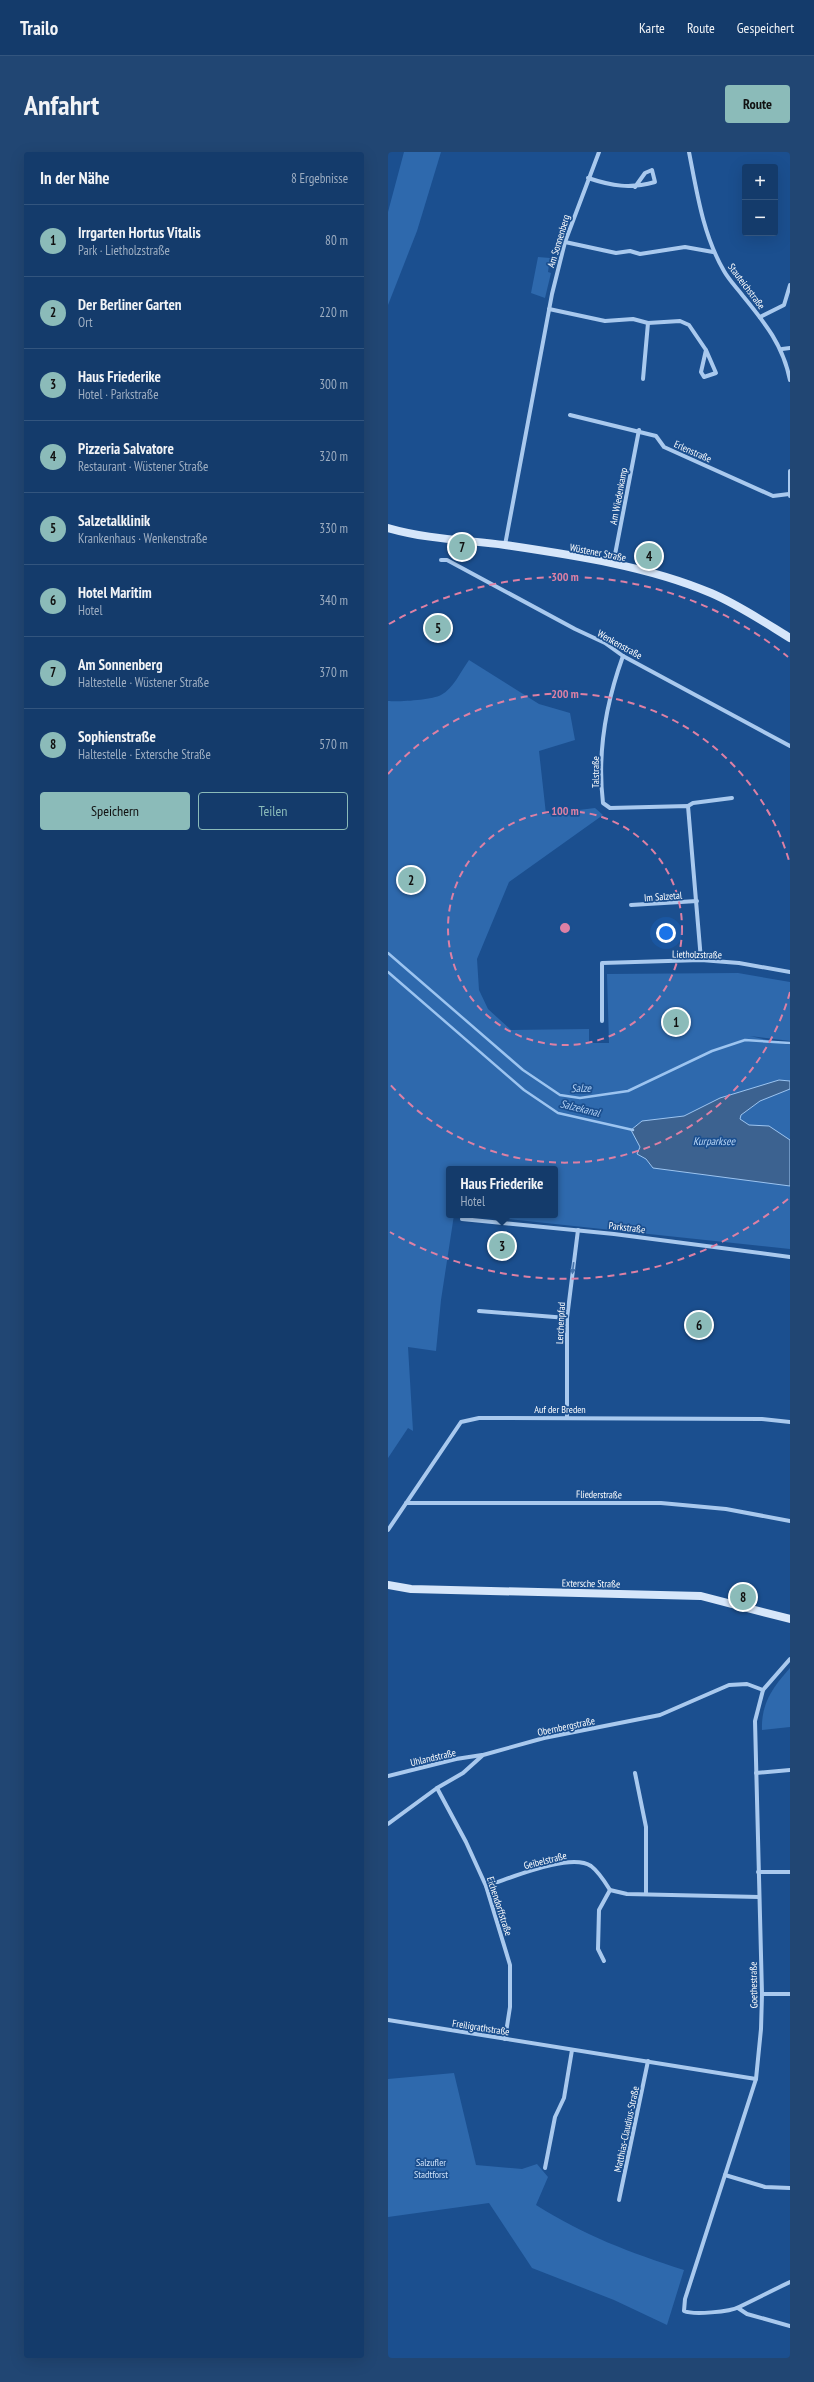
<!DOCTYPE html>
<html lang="de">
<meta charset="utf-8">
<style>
:root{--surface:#143b6b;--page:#214673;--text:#f1f3f6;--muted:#9dadc1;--line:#33557e;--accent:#8bbbb9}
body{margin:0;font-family:"PT Sans Narrow",sans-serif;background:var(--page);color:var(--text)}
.controls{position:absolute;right:12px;top:12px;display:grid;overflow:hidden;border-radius:4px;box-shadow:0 4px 16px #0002}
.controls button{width:36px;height:36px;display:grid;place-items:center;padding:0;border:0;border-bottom:1px solid var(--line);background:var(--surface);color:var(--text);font:20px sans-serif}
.you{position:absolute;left:278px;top:781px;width:14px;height:14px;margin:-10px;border:3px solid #fff;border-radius:50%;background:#1a73e8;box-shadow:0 0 0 6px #1a73e833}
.badge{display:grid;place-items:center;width:26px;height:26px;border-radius:50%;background:var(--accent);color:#111;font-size:13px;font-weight:700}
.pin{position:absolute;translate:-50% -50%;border:2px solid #fff;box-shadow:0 1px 4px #0006}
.popup{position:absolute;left:58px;top:1014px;width:112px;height:52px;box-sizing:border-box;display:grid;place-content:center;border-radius:4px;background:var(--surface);filter:drop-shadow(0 1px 3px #0005);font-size:13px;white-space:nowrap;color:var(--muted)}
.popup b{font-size:15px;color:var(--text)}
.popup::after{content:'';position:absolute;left:50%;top:100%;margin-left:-8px;border:8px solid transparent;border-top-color:var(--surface)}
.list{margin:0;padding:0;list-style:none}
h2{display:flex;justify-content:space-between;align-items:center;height:52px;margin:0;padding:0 16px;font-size:17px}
h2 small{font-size:13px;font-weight:400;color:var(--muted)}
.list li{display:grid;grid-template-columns:26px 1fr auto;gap:12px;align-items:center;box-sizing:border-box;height:72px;padding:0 16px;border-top:1px solid var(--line)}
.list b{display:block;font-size:15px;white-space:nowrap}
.list p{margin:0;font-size:13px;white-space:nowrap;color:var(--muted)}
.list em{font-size:13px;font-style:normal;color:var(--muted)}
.actions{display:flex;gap:8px;padding:12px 16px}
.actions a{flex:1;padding:9px 0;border:1px solid var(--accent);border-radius:4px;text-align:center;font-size:14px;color:var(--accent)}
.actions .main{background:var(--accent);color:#111}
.map{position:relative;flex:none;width:402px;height:2206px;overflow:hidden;border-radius:4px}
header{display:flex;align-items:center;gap:24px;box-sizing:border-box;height:56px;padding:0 20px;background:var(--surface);border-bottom:1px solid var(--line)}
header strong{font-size:19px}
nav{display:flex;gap:22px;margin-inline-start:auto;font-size:14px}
.intro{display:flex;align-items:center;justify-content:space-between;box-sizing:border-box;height:96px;padding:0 24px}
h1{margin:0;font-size:28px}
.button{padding:10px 18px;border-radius:4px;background:var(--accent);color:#111;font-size:14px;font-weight:700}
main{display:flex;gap:24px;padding:0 24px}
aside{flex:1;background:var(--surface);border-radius:4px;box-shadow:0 4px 16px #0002}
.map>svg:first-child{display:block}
</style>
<header>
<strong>Trailo</strong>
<nav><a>Karte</a><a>Route</a><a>Gespeichert</a></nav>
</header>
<div class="intro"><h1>Anfahrt</h1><a class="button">Route</a></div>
<main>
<aside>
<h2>In der Nähe<small>8 Ergebnisse</small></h2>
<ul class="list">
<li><span class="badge">1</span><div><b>Irrgarten Hortus Vitalis</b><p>Park · Lietholzstraße</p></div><em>80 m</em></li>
<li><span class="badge">2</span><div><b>Der Berliner Garten</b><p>Ort</p></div><em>220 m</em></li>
<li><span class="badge">3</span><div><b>Haus Friederike</b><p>Hotel · Parkstraße</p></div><em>300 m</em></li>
<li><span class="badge">4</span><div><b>Pizzeria Salvatore</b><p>Restaurant · Wüstener Straße</p></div><em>320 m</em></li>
<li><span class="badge">5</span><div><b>Salzetalklinik</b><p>Krankenhaus · Wenkenstraße</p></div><em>330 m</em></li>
<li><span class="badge">6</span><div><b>Hotel Maritim</b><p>Hotel</p></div><em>340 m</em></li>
<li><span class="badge">7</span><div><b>Am Sonnenberg</b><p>Haltestelle · Wüstener Straße</p></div><em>370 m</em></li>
<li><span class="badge">8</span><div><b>Sophienstraße</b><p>Haltestelle · Extersche Straße</p></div><em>570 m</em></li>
</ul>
<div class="actions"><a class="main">Speichern</a><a>Teilen</a></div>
</aside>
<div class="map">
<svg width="402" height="2206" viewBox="0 0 402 2206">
<rect width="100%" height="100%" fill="#1b4f8f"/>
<g fill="#2e69ad">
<path d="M16 0H53L29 79 0 153V60Z"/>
<path d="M150 105 162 106 160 120 163 121 157 146 143 141Z"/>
<path d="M81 508 151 552 182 561 187 588 151 599 158 662 207 656 215 663 121 730 89 807 91 838 100 857 123 878 201 877V891H221L219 822 350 821 402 830V889L362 884 402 893V1097L82 1063H167V1017H61V1063H66L53 1148 48 1199 20 1195 25 1279 20 1276 0 1306V549C11 550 44 548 53 543 65 537 73 519 81 508Z"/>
<path d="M402 1516V1575L374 1578C373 1551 385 1535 402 1516Z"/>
<path d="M66 1921 88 2013 134 2017 149 2012 160 2025 148 2053C198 2084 240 2100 296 2118L279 2173 226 2148 144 2116 101 2051 0 2065V1927Z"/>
</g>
<path fill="#3c6290" stroke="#9cc4f0" d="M391 928 402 929V937L372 949 353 963 352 967 361 973 381 974 402 988V1034L265 1016 258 1007 249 1002 252 995 243 978 254 969 296 964 332 946Z"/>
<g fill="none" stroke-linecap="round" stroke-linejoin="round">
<g stroke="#9cc4f0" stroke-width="2.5">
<path d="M0 801 135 918 172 943 192 946 240 939 324 899 357 888 402 891"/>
<path d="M0 820 136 938 170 961 245 978"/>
</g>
<g stroke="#a9c9ee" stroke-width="4">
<path d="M301 0C309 41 315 83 336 119 341 128 349 136 355 144 377 171 395 193 402 228"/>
<path d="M200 26C224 34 242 37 267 30L264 18 257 21 247 35"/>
<path d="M177 90 228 101 242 99 252 102 297 95 325 100"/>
<path d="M161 157 217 169 245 167 260 171 292 169 301 173 318 198 328 221 316 225 313 220 318 198"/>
<path d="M372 165 396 153 402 133"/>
<path d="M394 197 402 196"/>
<path d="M255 227 260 171"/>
<path d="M182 263 268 284 276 295 385 344 401 342"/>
<path d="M402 344V319"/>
<path d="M117 393 164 142 177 90 211 0"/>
<path d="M53 408H59L187 477 217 491 235 504 402 594"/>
<path d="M225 413 251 278"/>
<path d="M235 504C218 551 209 601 215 651L222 656 300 654 313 808"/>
<path d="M300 654 305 651 344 646"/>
<path d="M243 753 309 749"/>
<path d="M214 869V811L313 808 351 811 402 820"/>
<path d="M74 1067 226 1082 402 1105"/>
<path d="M91 1159 179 1166"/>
<path d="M179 1265V1166L190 1078"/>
<path d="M18 1351H273L338 1357 402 1369"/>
<path d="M0 1378 73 1270 91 1266 374 1267 402 1270"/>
<path d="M402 1507 375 1538 367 1569 374 1842 373 1877 368 1927 297 2147 296 2159C305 2163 342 2160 351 2155 368 2147 385 2138 402 2130"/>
<path d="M247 1621 258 1675V1742"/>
<path d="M368 1621 402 1618"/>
<path d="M0 1624 68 1607 94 1603"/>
<path d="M49 1636 78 1690 98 1734 122 1813V1855L117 1887"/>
<path d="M0 1672 49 1636 75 1621 95 1603 156 1586 272 1563 341 1533 359 1532 375 1538"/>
<path d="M370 1720H402"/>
<path d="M98 1734C121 1727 182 1700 203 1714 211 1720 217 1730 222 1738L239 1742 371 1745"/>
<path d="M216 1809 210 1797 211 1758 222 1738"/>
<path d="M374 1842H402"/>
<path d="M0 1868 368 1927"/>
<path d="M157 2016 167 1965 176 1946 184 1898"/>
<path d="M337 2023 377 2035 402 2036"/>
<path d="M231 2048 260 1909"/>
<path d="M350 2156 359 2162 402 2174"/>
</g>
<g stroke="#d6e6fa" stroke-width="8">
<path d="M0 376C38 387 78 388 117 393 184 403 260 414 323 441 351 453 376 470 402 486"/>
<path d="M0 1433 23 1437 313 1444 402 1467"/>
</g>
</g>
<defs><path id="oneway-solid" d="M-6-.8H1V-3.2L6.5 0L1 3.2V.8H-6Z"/></defs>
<use fill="#4674ac" href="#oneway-solid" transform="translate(185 1116) rotate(97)"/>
<g fill="none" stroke="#dd80a5" stroke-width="2" stroke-dasharray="7 5">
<circle cx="177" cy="776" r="117"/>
<path d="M402 840A234 234 0 0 1 0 930M0 622A234 234 0 0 1 402 712"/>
<path d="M400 1047A351 351 0 0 1 2 1080M1 472A351 351 0 0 1 400 505"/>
</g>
<g text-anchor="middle" stroke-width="3.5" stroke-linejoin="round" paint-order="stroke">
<g font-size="10" fill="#fff" stroke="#1b4f8f">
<text transform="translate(170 89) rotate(-73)" y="4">Am Sonnenberg</text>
<text transform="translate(359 134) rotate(53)" y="4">Stauteichstraße</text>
<text transform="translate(305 299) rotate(24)" y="4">Erlenstraße</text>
<text transform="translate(230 344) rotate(-79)" y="4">Am Wiedenkamp</text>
<text transform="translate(210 400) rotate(11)" y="4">Wüstener Straße</text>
<text transform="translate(232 492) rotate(29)" y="4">Wenkenstraße</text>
<text transform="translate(207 620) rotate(-90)" y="4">Talstraße</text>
<text transform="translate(275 744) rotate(-4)" y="4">Im Salzetal</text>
<text transform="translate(309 802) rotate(1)" y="4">Lietholzstraße</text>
<text transform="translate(239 1075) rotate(7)" y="4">Parkstraße</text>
<text transform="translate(172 1171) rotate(-87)" y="4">Lerchenpfad</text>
<text x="172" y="1261">Auf der Breden</text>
<text transform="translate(211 1342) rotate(1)" y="4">Fliederstraße</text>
<text transform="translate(203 1431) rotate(1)" y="4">Extersche Straße</text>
<text transform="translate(178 1574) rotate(-12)" y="4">Obernbergstraße</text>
<text transform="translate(45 1605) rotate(-13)" y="4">Uhlandstraße</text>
<text transform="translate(157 1708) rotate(-14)" y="4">Geibelstraße</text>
<text transform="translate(112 1754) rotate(72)" y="4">Eichendorffstraße</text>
<text transform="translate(365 1833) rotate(-91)" y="4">Goethestraße</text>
<text transform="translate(93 1875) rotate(9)" y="4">Freiligrathstraße</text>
<text transform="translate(238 1977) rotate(-78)" y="4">Matthias-Claudius-Straße</text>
</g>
<g font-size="10" fill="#cfe3fa" stroke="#1b4f8f">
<text x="43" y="2014">Salzufler<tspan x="43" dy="12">Stadtforst</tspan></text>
</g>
<g font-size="11" font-style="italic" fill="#b5d3f5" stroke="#1b4f8f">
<text transform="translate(193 936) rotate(-1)" y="4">Salze</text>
<text transform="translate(192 956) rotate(14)" y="4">Salzekanal</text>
<text x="326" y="993">Kurparksee</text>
</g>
</g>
<circle cx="177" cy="776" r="6" fill="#dd80a5" stroke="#1b4f8f" stroke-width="2"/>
<g font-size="12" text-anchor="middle" font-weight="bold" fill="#dd80a5" stroke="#1b4f8f" stroke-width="3.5" stroke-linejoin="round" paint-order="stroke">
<text x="177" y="429">300 m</text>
<text x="177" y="546">200 m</text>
<text x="177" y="663">100 m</text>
</g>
</svg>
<div class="controls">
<button>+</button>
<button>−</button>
</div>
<div class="you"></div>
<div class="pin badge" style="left:288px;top:870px">1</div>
<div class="pin badge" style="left:23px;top:728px">2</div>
<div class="pin badge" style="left:114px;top:1094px">3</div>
<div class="popup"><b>Haus Friederike</b>Hotel</div>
<div class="pin badge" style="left:261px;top:404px">4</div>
<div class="pin badge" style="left:50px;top:476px">5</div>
<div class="pin badge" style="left:311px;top:1173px">6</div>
<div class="pin badge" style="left:74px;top:395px">7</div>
<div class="pin badge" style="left:355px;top:1445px">8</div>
</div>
</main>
